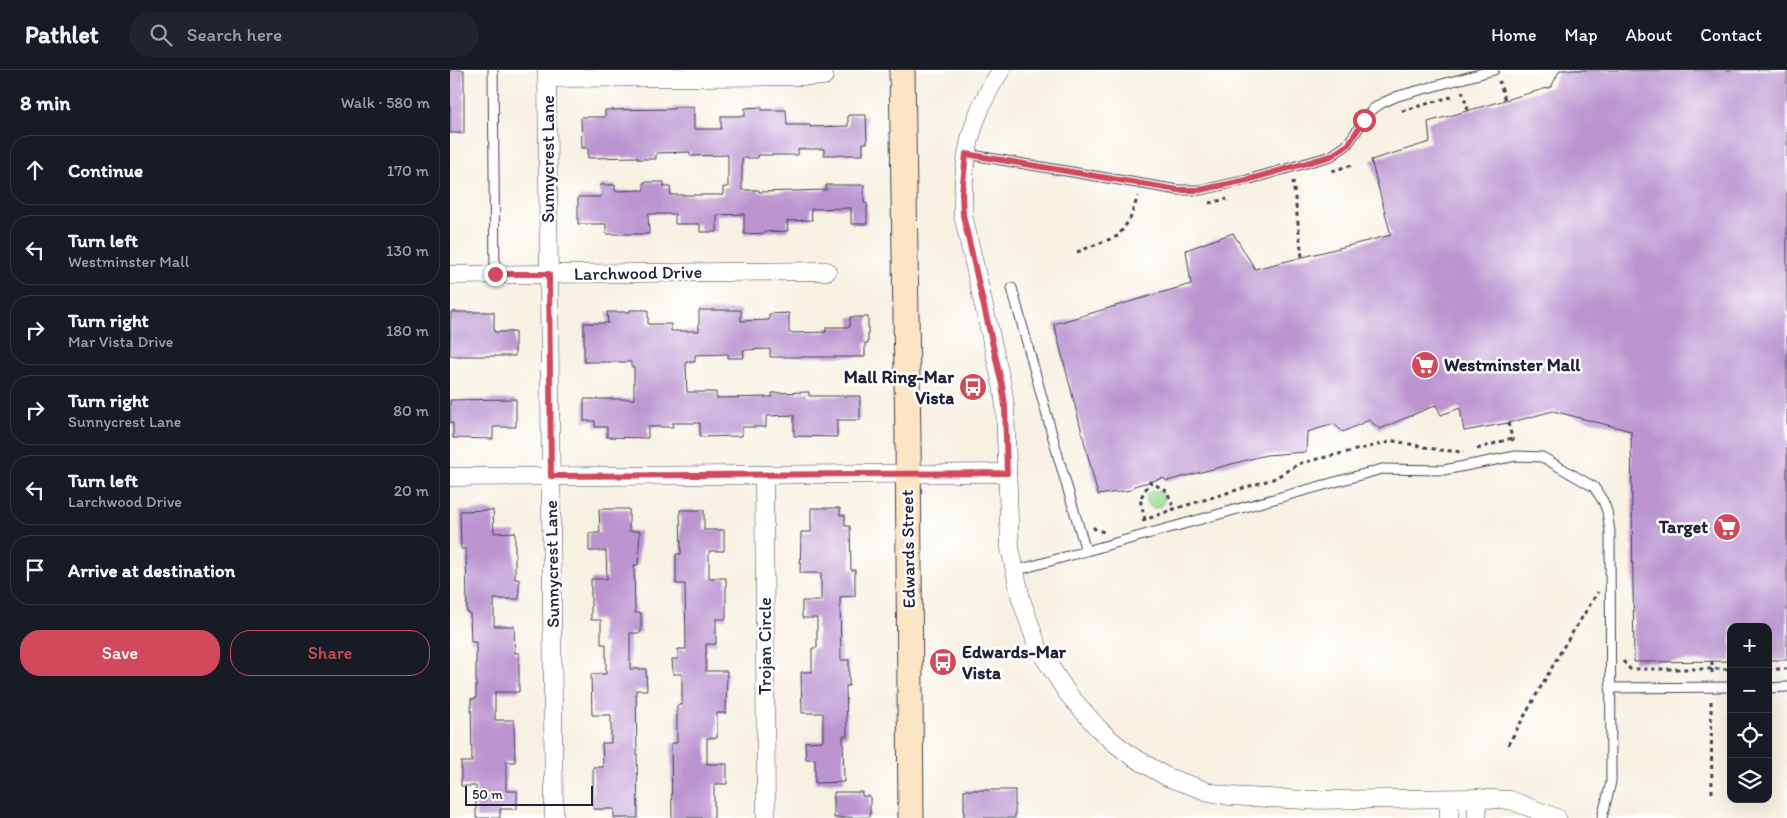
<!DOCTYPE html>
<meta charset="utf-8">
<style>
:root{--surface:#171b24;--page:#20242c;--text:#f1f3f6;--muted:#9ea1a6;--line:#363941;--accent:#d1495b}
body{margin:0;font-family:Itim,sans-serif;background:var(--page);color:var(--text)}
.controls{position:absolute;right:15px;bottom:15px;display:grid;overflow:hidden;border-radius:10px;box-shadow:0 5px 20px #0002}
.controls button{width:45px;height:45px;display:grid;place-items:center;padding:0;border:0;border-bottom:1px solid var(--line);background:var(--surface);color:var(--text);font:25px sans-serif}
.scale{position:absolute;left:15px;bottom:12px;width:128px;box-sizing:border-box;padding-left:5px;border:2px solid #22223b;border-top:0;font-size:14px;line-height:18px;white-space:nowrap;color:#22223b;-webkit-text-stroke:4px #fff;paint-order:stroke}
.stop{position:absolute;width:15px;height:15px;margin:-11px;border:4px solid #d1495b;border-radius:50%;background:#fff}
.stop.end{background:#d1495b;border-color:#fff;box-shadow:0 1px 5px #0008}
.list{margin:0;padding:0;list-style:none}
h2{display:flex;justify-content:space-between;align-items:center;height:65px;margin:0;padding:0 20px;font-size:21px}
h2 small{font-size:16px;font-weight:400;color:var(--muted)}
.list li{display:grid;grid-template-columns:32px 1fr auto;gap:15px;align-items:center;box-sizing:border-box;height:70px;margin:0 10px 10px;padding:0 10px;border:1px solid var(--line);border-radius:20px}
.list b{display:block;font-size:19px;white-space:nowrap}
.list p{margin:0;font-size:16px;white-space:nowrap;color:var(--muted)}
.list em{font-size:16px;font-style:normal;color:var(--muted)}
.actions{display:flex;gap:10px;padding:15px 20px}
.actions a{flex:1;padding:11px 0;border:1px solid var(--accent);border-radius:20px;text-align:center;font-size:18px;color:var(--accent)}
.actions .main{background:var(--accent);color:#fff}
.icon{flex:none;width:28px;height:28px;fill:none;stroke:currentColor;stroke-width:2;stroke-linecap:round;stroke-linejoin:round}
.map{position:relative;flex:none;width:1337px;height:748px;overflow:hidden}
header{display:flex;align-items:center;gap:30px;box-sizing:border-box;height:70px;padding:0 25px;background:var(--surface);border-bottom:1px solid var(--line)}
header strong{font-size:24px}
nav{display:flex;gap:28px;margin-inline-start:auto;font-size:18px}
.search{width:350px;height:45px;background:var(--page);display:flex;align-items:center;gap:12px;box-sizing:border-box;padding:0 18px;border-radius:28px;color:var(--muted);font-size:19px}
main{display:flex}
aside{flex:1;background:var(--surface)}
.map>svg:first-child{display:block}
</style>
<header>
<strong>Pathlet</strong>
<div class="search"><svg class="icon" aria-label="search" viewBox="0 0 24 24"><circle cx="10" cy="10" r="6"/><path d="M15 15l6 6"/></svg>Search here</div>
<nav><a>Home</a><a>Map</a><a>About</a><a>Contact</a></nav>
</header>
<main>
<aside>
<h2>8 min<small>Walk · 580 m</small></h2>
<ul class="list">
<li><svg class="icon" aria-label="ahead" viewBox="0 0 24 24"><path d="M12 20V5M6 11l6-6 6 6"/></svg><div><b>Continue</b></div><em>170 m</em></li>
<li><svg class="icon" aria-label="left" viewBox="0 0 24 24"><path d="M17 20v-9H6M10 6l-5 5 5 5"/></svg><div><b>Turn left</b><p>Westminster Mall</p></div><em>130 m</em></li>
<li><svg class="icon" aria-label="right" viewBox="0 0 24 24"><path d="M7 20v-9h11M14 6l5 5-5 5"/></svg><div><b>Turn right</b><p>Mar Vista Drive</p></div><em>180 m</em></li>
<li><svg class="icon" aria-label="right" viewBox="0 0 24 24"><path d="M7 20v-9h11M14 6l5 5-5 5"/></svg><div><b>Turn right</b><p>Sunnycrest Lane</p></div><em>80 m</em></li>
<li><svg class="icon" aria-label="left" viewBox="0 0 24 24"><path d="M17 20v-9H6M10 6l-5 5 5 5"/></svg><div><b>Turn left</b><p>Larchwood Drive</p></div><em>20 m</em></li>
<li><svg class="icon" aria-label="arrive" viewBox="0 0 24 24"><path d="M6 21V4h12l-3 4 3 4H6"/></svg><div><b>Arrive at destination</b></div></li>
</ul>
<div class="actions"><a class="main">Save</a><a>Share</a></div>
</aside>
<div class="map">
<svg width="1337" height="748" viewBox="0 0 1337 748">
<rect width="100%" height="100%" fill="#fff"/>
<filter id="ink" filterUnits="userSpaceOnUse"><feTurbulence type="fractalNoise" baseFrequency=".02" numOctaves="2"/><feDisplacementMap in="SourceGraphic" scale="10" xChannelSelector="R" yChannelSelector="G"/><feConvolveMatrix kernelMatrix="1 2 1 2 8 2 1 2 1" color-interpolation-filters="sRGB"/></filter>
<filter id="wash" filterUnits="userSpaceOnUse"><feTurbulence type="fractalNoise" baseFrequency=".0096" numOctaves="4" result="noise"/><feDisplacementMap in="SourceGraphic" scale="20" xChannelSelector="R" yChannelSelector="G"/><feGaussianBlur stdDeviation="1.12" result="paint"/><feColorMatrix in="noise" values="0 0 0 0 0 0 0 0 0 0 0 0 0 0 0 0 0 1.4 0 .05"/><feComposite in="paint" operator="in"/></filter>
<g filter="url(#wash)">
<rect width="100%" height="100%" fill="#f7f1e2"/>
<circle fill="#9cdc92" stroke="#5f7f66" cx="705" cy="429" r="9"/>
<g id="blocks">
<g fill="#bc95d0">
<rect x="0" y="0" width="14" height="63"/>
<path d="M1110 0H1337V590H1318V557H1281V591L1184 592 1181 361 1103 341 1058 353 1014 361 1010 338 991 345 986 335 930 359 919 350 893 362 884 354 857 362 856 382 816 385 717 411 713 408 684 416 681 420 648 425 604 254 741 214 736 180 783 163 805 199 941 165 921 90 980 72 978 52 1101 17Z"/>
<path d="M224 37H244V59H271V46H295V38L312 37V40H336L337 55H360V57L398 56V45H416L417 73H413V85H374V79H348V85H308V88H292V120H309V122L376 120V115H414V133H417V154H401V138L361 139 362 150 337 151 338 161 314 162V163L294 164V144L267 145V162H250V154H225V144H198L199 164H156V154H128V127H151L150 115H165V121L194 120V112H214V117H220L221 125H273V117H278V85L240 86V82L206 83V89H188V87L138 88V78H132L131 47H155V40L224 39Z"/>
<path d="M180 240H198V254H221V261H249V240H291V251L319 250V244L339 243V263L376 262V257H400V247H418V273H415V287H320V279L293 280 294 288H278V284L245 285V292H236L237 322H266V328L322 327V323L359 322V326H410V350H387V367L344 366V345L316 346V357H292V366L250 367V353H222L223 357H198V368L157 367V357H145V351H134V329H184V297H181V292H134V253H158L157 242H180Z"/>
<path d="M1 242H44V262H65V286H0Z"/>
<path d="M66 329V357H43V369L3 368V353H0V330Z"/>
<path d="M361 438H390V445H395V456H400L401 500H405V526L390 527 391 590H399V616H396L397 666H393L394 712 365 713V689H356L355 672 373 671V643H352L351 602H362V578H367V548H352V531H371V503H350L351 462H361Z"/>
<path d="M149 439H179V461H190L188 495H184L185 543H191V563H180V599H196L197 620H186L188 748H164V739H143V697H153L152 673H161V645H142L141 604H156V574H151V550H141V509H157L156 481H139V463H150Z"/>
<path d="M43 440 44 463 65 462V509H69V529H44V556H64L65 583H69V622H45V650H64L65 692H56V721H67V739H50V748H26V716H11V692H22L21 629 26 628V572H21L20 543H17L16 479H11L10 441Z"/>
<path d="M230 440H254V460H274V481H259V508H276V549H266V574H256V601H277L276 643H267V668H257V694H277V714H264V748H222L221 673H227V635H232V604H223L222 589H228V579H236L235 514H226V484H231Z"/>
<rect x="514" y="720" width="51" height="28"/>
<path d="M384 722H412V726H420V747L384 748Z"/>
</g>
</g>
</g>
<g filter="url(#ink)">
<use href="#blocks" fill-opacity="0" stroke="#424154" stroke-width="1"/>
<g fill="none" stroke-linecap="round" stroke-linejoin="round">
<g stroke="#424154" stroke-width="11">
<g id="lane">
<path d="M43 0 45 205"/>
<path d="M516 84 728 120H751L797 110 881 86 897 75 914 50 923 39 932 33 948 26 1044 0"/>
<path d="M562 218 608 386 636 481"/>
<path d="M564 501 932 399 994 400 1066 386 1092 387 1144 417 1153 431 1157 441 1160 462 1161 712 1152 748"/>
<path d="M1160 618 1281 617"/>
<path d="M1318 618 1337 617"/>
</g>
</g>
<g stroke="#424154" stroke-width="19">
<g id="street">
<path d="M97 0 104 748"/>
<path d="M551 0C520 47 512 89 513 145L552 315 555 336 560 478 571 529 588 578 618 624 648 658 662 671 680 685 717 707 759 722 779 726 855 730 1027 728 1060 730 1107 748"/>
<path d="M98 8 374 6"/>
<path d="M0 205 377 201"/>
<path d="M314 405 316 748"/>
<path d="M0 407 557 403"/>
<path d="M1027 728V748"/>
<path d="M999 729V748"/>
</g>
</g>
<g stroke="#424154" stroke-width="27">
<path id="secondary" d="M452 0 458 369 461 748"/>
</g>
<g stroke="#424154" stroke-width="3" stroke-dasharray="4 4" stroke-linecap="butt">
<path d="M1048 13 1050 12 1055 30"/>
<path d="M1012 21 1018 40"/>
<path d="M952 41 1004 26"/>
<path d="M882 101 902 95"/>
<path d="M843 111 852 187"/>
<path d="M759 133 777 129"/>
<path d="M627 182 668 166 680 149 688 126"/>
<path d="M1058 353 1063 371"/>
<path d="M1027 379 1062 368"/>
<path d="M695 450 690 429 700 412 717 421 724 439"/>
<path d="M692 451 724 439 823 409 851 393 944 371 990 380 1014 382"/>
<path d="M643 457 646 460 655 462"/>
<path d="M1173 591 1180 599H1281"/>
<path d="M1262 591V604"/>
<path d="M1318 599H1337"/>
<path d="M1261 631 1262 725"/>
<path d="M1058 675 1114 576 1148 522"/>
</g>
<use href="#lane" stroke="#fff" stroke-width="9"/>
<use href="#street" stroke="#fff" stroke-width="18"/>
<use href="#secondary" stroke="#fce5c4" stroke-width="25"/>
</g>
</g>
<g fill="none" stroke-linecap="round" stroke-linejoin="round" filter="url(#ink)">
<path stroke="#d1495b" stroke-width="6" d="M45 204H99L101 406 557 403 555 336 552 315 513 145 512 122 516 84 728 120H750L797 110 881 86 898 75 914 50"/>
</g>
<defs>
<g id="supermarket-disc" transform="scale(1.4375)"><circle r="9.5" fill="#d1495b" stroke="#fff"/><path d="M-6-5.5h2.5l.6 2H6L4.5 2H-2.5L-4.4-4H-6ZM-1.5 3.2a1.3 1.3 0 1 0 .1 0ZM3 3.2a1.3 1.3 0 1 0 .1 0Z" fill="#fff"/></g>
<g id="bus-disc" transform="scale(1.4375)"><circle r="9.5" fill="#d1495b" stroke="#fff"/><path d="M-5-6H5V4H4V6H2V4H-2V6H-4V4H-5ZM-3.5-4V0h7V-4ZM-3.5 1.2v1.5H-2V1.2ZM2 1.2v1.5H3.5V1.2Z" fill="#fff"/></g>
</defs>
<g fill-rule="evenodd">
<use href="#supermarket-disc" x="975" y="295"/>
<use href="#bus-disc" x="523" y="317"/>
<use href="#supermarket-disc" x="1277" y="457"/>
<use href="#bus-disc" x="493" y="592"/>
</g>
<g text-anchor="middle" stroke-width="5" stroke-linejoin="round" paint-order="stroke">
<g font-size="18" fill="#22223b" stroke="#fff">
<text transform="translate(98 89) rotate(-90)" y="6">Sunnycrest Lane</text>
<text transform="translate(188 203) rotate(-1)" y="6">Larchwood Drive</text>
<text transform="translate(458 479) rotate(-91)" y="6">Edwards Street</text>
<text transform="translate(102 494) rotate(-91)" y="6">Sunnycrest Lane</text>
<text transform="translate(315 576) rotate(-90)" y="6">Trojan Circle</text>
</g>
<g font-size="18" font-weight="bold" fill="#22223b" stroke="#fff" text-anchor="start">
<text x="994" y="301">Westminster Mall</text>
<text x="504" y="313" text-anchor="end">Mall Ring-Mar<tspan x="504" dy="21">Vista</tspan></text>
<text x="1258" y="463" text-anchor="end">Target</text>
<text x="512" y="588">Edwards-Mar<tspan x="512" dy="21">Vista</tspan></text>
</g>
</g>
</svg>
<div class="controls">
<button>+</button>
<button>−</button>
<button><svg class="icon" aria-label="locate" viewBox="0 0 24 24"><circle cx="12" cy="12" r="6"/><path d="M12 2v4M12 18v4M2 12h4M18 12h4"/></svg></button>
<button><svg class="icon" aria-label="layers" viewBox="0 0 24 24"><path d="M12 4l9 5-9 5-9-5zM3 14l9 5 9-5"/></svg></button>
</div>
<div class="scale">50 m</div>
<div class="stop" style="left:914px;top:50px"></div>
<div class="stop end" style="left:45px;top:204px"></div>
</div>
</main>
